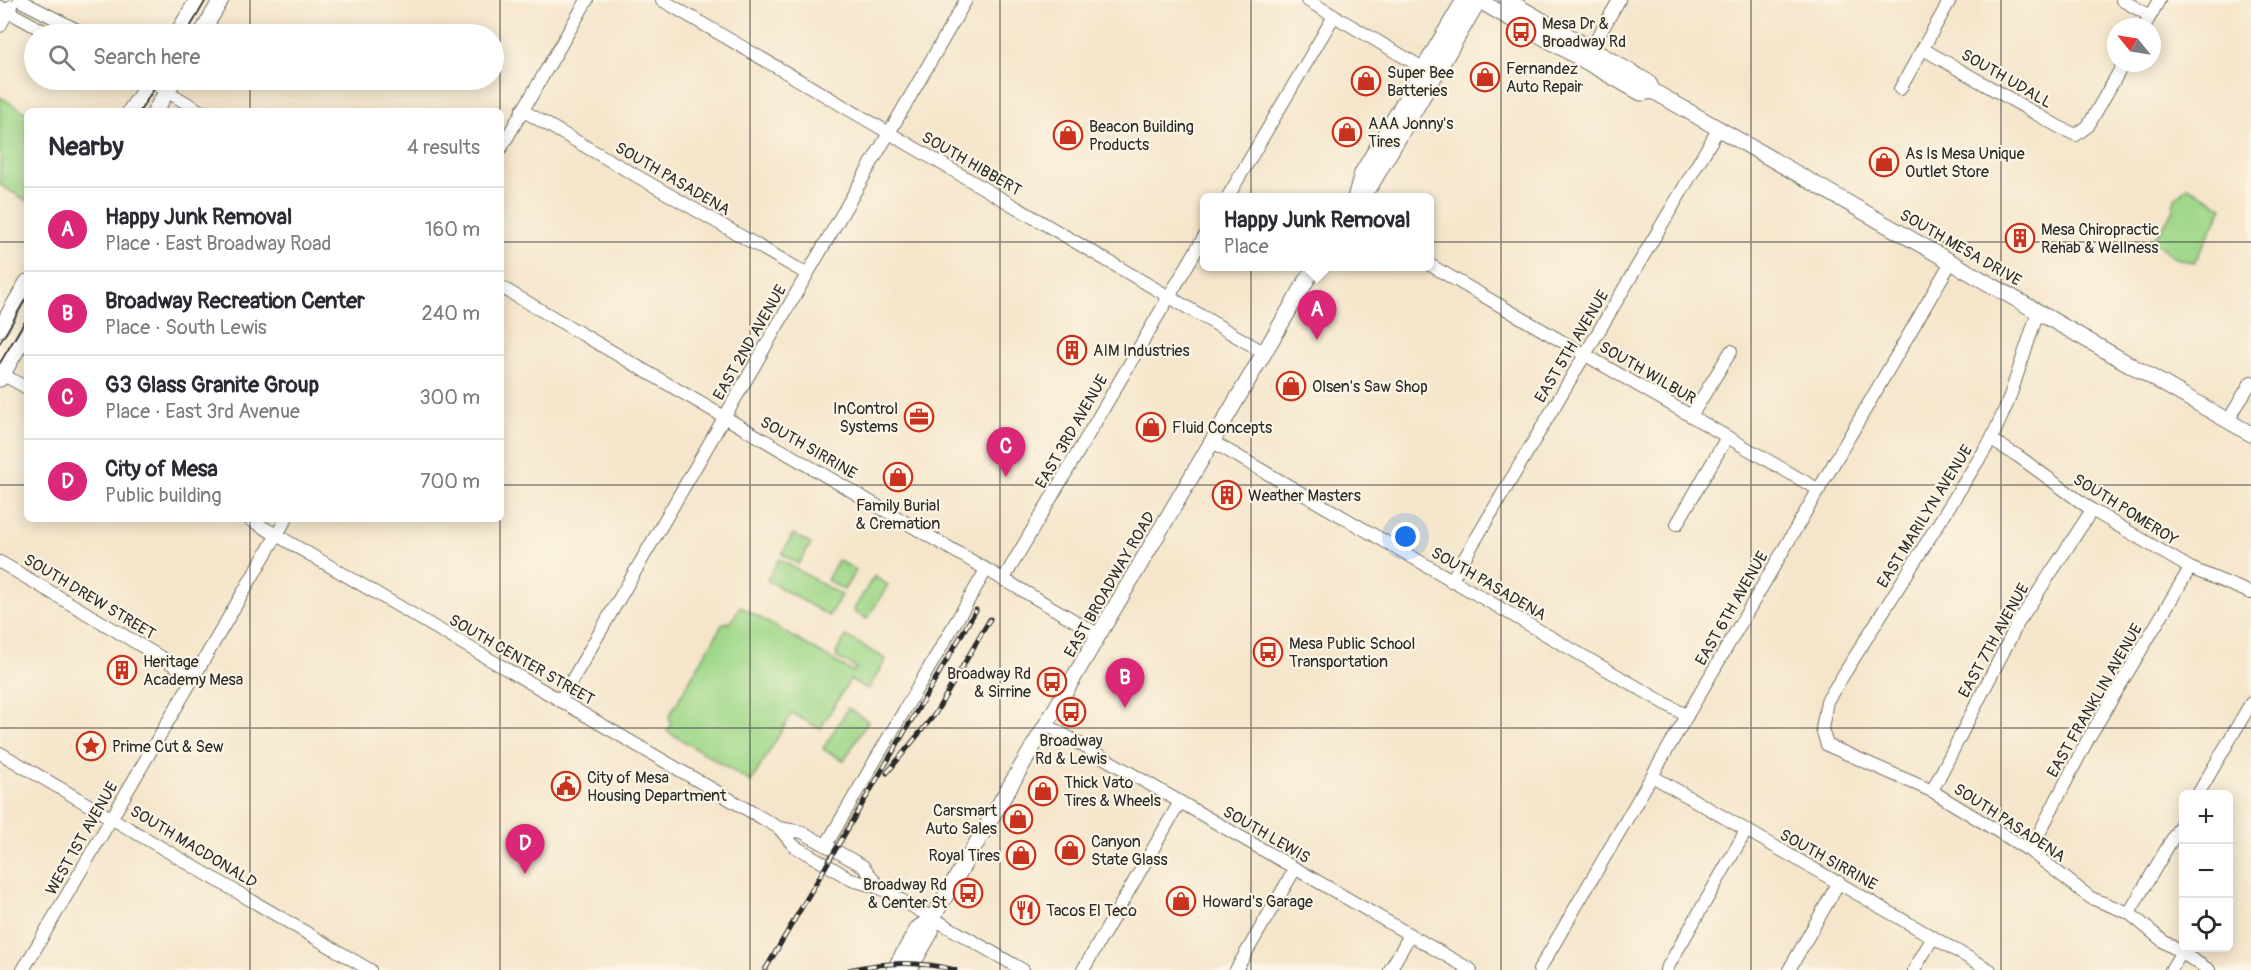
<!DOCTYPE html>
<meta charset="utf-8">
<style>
:root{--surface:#fff;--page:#f2f2f3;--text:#2b2b33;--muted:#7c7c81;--line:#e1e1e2;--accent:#db2777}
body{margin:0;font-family:Pangolin,sans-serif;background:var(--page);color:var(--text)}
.controls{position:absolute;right:18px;bottom:18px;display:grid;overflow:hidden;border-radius:9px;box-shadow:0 3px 15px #0003}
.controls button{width:54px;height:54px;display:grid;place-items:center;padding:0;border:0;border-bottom:2px solid var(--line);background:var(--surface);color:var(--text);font:30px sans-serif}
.compass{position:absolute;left:2107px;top:18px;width:54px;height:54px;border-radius:50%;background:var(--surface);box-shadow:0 3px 15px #0003;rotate:300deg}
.you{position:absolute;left:1406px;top:537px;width:21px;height:21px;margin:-15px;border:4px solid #fff;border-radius:50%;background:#1a73e8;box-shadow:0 0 0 9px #1a73e833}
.badge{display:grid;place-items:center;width:39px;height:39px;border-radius:50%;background:var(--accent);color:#fff;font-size:20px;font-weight:700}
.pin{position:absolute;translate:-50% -50px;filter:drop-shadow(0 2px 3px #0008)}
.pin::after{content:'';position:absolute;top:32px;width:21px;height:18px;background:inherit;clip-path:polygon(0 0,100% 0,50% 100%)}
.popup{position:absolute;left:1200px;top:193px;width:234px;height:78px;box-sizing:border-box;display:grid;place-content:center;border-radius:9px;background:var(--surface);filter:drop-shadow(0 2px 4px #0005);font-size:20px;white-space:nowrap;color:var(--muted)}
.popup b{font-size:22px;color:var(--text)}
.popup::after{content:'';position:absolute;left:50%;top:100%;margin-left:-12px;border:12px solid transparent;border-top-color:var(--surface)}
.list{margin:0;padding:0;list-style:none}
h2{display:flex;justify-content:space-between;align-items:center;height:78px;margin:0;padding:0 24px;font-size:26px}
h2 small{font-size:20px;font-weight:400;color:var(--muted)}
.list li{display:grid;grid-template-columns:39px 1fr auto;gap:18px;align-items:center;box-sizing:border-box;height:84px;padding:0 24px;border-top:2px solid var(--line)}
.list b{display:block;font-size:22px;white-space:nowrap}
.list p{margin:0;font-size:20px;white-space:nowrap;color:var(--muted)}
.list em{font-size:20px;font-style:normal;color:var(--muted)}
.icon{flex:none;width:33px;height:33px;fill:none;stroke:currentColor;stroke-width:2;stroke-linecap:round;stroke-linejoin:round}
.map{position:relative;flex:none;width:2251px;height:970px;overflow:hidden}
.search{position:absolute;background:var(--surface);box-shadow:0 3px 15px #0003;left:24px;top:24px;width:480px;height:66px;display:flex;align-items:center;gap:15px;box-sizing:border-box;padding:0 21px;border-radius:33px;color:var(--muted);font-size:22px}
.panel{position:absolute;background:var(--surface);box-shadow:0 3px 15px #0003;left:24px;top:108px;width:480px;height:414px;border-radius:9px}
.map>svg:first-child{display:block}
</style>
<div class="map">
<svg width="2251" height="970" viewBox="0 0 2251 970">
<rect width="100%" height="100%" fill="#fcf5e5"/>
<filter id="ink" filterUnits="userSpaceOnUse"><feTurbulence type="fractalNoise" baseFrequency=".0167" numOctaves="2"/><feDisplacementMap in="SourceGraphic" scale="12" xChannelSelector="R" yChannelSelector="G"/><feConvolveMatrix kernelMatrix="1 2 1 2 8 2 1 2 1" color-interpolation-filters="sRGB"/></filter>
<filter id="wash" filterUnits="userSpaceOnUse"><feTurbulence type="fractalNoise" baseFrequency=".008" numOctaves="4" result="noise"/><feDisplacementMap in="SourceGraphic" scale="24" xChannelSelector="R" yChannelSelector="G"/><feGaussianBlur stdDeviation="1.35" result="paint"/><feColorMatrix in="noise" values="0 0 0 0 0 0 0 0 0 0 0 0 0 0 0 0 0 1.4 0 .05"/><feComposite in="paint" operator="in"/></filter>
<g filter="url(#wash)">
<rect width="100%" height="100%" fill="#f5e6cb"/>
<g fill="#a0d88a" stroke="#66825a" stroke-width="1.5">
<path d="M0 97 27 113V201L0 185Z"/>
<path d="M2188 187 2223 207 2194 263 2173 257 2152 239 2162 229 2173 209 2175 198Z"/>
<path d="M793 534 811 544 798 564 782 554Z"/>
<path d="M779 559 841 595 829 616 767 580Z"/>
<path d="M838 560 856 570 844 590 827 580Z"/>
<path d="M874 576 888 585 867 619 853 611Z"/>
<path d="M740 606 853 672 856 668 836 657 838 654 836 653 846 636 886 659 868 690 850 679 820 729 792 713 751 782 667 731 671 724 669 716 722 625 727 622 730 624Z"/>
<path d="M848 708 868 721 844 761 823 749Z"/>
</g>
</g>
<g filter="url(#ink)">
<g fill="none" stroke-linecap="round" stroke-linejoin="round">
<g stroke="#726c63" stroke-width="14">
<g id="minor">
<path d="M19 0 85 34"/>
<path d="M662 0 1265 353"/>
<path d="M1307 0 1423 68"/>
<path d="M2122 0 2150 16"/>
<path d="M0 7 49 34"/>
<path d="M0 26 11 6"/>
<path d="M2144 27 2159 0"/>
<path d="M1591 49 1619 0"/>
<path d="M1923 49 2059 127 2076 135 2088 126 2124 63"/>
<path d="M127 80 134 83 149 82"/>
<path d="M148 80 200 111"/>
<path d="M1900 89 1950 0"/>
<path d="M522 110 807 274"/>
<path d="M501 148 587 0"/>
<path d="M1227 198 1334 16"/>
<path d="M1430 265 1819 490"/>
<path d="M501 287 1099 635"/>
<path d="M2038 312 2008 402 1991 440 1827 701 1822 729 1827 745 1932 791 2030 851 2091 898 2129 913 2163 941 2209 970"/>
<path d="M0 373 27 388"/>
<path d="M1691 416 1731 351"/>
<path d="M2228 421 2251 382"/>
<path d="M1991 440 2018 456 2092 510 2190 568 2251 593"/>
<path d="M1213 442 1687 716"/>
<path d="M249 519 779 828 794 846 827 865 852 880 880 888 1023 970"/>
<path d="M1677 524 1727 437"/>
<path d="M0 562 194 677"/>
<path d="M1003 580 1204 237"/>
<path d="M1451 581 1719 128"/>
<path d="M560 701 966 0"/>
<path d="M1047 725 1471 970"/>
<path d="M0 753 370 970"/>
<path d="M1652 776 1990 970"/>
<path d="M1932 791 2018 623 2092 510"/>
<path d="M2198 794 2251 703"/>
<path d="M779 828 802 832 863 866 880 888"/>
<path d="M826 845 986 570"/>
<path d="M2030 851 2088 739 2190 568"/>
<path d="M2129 913 2184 819"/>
<path d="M23 970 286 519"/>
<path d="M1083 970 1180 802"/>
<path d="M1236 970 1295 869"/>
<path d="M1390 970 1410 935"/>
<path d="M1539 970 1951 262"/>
<path d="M1666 970 1746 831"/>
<path d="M1789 970 1839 882"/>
<path d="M1914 970 1933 937"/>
<path d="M2171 970 2181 953"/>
</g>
</g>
<g stroke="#726c63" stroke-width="17">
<g id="major">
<path d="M1478 0 1641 93 1653 91"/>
<path d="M1507 0 1648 82 1653 91 2251 434"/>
<path d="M177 34 197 0"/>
<path d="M201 34 221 0"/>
<path d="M130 111 151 80"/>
<path d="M155 111 174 80"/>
<path d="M1355 198 1371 185 1479 0"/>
<path d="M1355 198 1362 173 1464 0"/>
<path d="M0 329 27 282"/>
<path d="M0 379 27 332"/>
<path d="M894 970 918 928 932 919"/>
<path d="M909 970 931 932 932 919 1315 266"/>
</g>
</g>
<use href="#minor" stroke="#fff" stroke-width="12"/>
<use href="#major" stroke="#fff" stroke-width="15"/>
<g stroke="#2b2b2b" stroke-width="1.5">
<path d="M186 34 206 0"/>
<path d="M140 111 159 80"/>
<path d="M0 343 27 296"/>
<path d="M0 363 27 318"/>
</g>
<g stroke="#2b2b2b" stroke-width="5">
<g id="rail">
<path d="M887 773 935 714 990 619"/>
<path d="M765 970 976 610"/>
<path d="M849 970C884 962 920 961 955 970"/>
</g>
</g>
<use href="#rail" stroke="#fcf5e5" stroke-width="3" stroke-dasharray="9" stroke-linecap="butt"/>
</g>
</g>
<path fill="none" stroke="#2b2b2b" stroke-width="1.5" stroke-opacity="0.55" d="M250 0V34M500 0V111M750 0V970M1000 0V970M1251 0V970M1501 0V970M1751 0V970M2001 0V970M250 80V111M0 242H27M501 242H2251M0 485H27M501 485H2251M250 519V970M500 519V970M0 728H2251"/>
<defs>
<g id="bus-ring" transform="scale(1.5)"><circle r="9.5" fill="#fcf5e5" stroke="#c8321e" stroke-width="1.5"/><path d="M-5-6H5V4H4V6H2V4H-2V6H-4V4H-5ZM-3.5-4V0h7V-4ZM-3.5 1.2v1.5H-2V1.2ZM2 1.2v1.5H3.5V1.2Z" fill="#c8321e"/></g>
<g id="shop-ring" transform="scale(1.5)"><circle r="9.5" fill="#fcf5e5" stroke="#c8321e" stroke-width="1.5"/><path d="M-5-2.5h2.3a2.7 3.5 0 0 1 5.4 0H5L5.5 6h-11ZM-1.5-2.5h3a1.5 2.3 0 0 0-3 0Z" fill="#c8321e"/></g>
<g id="building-ring" transform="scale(1.5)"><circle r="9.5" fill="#fcf5e5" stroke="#c8321e" stroke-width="1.5"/><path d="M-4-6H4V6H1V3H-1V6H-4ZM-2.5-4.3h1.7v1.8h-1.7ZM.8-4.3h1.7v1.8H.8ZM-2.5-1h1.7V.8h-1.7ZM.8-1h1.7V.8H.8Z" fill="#c8321e"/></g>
<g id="office-ring" transform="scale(1.5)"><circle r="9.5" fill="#fcf5e5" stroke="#c8321e" stroke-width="1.5"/><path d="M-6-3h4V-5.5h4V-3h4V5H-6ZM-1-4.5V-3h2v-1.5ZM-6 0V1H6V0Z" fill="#c8321e"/></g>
<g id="sight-ring" transform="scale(1.5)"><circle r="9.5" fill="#fcf5e5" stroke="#c8321e" stroke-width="1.5"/><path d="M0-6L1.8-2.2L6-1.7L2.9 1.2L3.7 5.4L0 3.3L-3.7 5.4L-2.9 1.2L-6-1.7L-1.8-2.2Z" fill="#c8321e"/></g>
<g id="civic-ring" transform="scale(1.5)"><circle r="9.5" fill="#fcf5e5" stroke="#c8321e" stroke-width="1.5"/><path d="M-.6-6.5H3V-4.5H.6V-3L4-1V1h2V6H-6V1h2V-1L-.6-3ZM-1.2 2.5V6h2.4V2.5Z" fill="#c8321e"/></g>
<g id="restaurant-ring" transform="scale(1.5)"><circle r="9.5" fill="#fcf5e5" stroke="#c8321e" stroke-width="1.5"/><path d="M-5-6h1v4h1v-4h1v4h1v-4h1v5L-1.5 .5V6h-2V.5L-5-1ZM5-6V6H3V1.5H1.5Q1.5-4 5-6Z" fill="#c8321e"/></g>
</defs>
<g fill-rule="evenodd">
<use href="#bus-ring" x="1521" y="32"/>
<use href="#shop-ring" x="1485" y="77"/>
<use href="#shop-ring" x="1366" y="81"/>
<use href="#shop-ring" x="1347" y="132"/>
<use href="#shop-ring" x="1068" y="135"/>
<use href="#shop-ring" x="1884" y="162"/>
<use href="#building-ring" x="2020" y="238"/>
<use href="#building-ring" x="1072" y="350"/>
<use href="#shop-ring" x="1291" y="386"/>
<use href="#office-ring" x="919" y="417"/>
<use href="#shop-ring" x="1151" y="427"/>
<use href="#shop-ring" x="898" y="477"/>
<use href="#building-ring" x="1227" y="495"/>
<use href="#bus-ring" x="1268" y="652"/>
<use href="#building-ring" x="122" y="670"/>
<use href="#bus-ring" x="1052" y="682"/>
<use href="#bus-ring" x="1071" y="712"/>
<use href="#sight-ring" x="91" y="746"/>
<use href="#civic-ring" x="566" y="786"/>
<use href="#shop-ring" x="1043" y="791"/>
<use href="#shop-ring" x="1018" y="819"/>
<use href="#shop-ring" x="1070" y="850"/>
<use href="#shop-ring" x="1021" y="855"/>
<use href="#bus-ring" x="968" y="893"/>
<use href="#shop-ring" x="1181" y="901"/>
<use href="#restaurant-ring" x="1025" y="910"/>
</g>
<g text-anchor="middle" stroke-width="4.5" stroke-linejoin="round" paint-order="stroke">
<g font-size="16" fill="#2b2b2b" stroke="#fcf5e5" text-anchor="start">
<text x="1542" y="29">Mesa Dr &amp;<tspan x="1542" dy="18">Broadway Rd</tspan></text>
<text x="1506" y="74">Fernandez<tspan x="1506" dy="18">Auto Repair</tspan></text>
<text x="1387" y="78">Super Bee<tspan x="1387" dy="18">Batteries</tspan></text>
<text x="1368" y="129">AAA Jonny's<tspan x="1368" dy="18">Tires</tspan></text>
<text x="1089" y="132">Beacon Building<tspan x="1089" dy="18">Products</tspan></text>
<text x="1905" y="159">As Is Mesa Unique<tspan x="1905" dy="18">Outlet Store</tspan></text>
<text x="2041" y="235">Mesa Chiropractic<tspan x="2041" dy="18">Rehab &amp; Wellness</tspan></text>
<text x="1093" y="356">AIM Industries</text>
<text x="1312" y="392">Olsen's Saw Shop</text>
<text x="898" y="414" text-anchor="end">InControl<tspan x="898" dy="18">Systems</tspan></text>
<text x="1172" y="433">Fluid Concepts</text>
<text x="1248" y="501">Weather Masters</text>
<text x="898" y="511" text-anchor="middle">Family Burial<tspan x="898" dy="18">&amp; Cremation</tspan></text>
<text x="1289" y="649">Mesa Public School<tspan x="1289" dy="18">Transportation</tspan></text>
<text x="143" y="667">Heritage<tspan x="143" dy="18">Academy Mesa</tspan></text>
<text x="1031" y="679" text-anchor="end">Broadway Rd<tspan x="1031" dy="18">&amp; Sirrine</tspan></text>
<text x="1071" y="746" text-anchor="middle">Broadway<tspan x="1071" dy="18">Rd &amp; Lewis</tspan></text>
<text x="112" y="752">Prime Cut &amp; Sew</text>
<text x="587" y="783">City of Mesa<tspan x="587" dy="18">Housing Department</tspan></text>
<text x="1064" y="788">Thick Vato<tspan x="1064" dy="18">Tires &amp; Wheels</tspan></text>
<text x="997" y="816" text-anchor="end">Carsmart<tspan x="997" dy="18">Auto Sales</tspan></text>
<text x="1091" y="847">Canyon<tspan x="1091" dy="18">State Glass</tspan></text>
<text x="1000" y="861" text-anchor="end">Royal Tires</text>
<text x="947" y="890" text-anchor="end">Broadway Rd<tspan x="947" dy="18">&amp; Center St</tspan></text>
<text x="1202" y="907">Howard's Garage</text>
<text x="1046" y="916">Tacos El Teco</text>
</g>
<g font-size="16" fill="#2b2b2b" stroke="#fcf5e5">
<text transform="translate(2007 78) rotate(30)" y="6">SOUTH UDALL</text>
<text transform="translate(972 163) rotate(30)" y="6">SOUTH HIBBERT</text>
<text transform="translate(673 178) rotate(30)" y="6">SOUTH PASADENA</text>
<text transform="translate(1961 247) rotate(30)" y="6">SOUTH MESA DRIVE</text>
<text transform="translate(749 342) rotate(-60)" y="6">EAST 2ND AVENUE</text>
<text transform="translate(1571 346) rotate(-59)" y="6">EAST 5TH AVENUE</text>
<text transform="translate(1648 372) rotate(30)" y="6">SOUTH WILBUR</text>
<text transform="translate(1071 431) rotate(-60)" y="6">EAST 3RD AVENUE</text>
<text transform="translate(809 447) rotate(30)" y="6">SOUTH SIRRINE</text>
<text transform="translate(2126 509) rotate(32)" y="6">SOUTH POMEROY</text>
<text transform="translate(1924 516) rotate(-58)" y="6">EAST MARILYN AVENUE</text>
<text transform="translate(1489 583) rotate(30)" y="6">SOUTH PASADENA</text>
<text transform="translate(1109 584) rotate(-60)" y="6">EAST BROADWAY ROAD</text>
<text transform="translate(90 596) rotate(31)" y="6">SOUTH DREW STREET</text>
<text transform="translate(1731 608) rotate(-60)" y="6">EAST 6TH AVENUE</text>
<text transform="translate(1993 640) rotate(-61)" y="6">EAST 7TH AVENUE</text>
<text transform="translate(522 659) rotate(30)" y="6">SOUTH CENTER STREET</text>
<text transform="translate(2094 700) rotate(-60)" y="6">EAST FRANKLIN AVENUE</text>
<text transform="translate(2010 822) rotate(33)" y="6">SOUTH PASADENA</text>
<text transform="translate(1267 834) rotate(30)" y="6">SOUTH LEWIS</text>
<text transform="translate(81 838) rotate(-60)" y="6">WEST 1ST AVENUE</text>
<text transform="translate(194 846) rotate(31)" y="6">SOUTH MACDONALD</text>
<text transform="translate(1829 859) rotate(29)" y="6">SOUTH SIRRINE</text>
</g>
</g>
</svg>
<div class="controls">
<button>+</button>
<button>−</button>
<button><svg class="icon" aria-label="locate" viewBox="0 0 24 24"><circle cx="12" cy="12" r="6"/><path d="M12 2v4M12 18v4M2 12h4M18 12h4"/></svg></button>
</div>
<svg class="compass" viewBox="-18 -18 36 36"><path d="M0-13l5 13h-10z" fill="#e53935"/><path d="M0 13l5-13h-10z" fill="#7c7c81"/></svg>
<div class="you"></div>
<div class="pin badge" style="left:1317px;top:340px">A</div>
<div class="popup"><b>Happy Junk Removal</b>Place</div>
<div class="pin badge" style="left:1125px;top:708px">B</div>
<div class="pin badge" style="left:1006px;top:477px">C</div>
<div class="pin badge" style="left:525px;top:874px">D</div>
<div class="search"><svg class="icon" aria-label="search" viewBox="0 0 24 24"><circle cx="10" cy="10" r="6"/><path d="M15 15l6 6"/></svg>Search here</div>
<section class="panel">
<h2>Nearby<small>4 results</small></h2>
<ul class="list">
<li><span class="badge">A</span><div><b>Happy Junk Removal</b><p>Place · East Broadway Road</p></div><em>160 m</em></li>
<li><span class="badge">B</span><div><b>Broadway Recreation Center</b><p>Place · South Lewis</p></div><em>240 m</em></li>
<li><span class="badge">C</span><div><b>G3 Glass Granite Group</b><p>Place · East 3rd Avenue</p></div><em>300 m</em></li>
<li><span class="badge">D</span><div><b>City of Mesa</b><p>Public building</p></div><em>700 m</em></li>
</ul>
</section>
</div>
